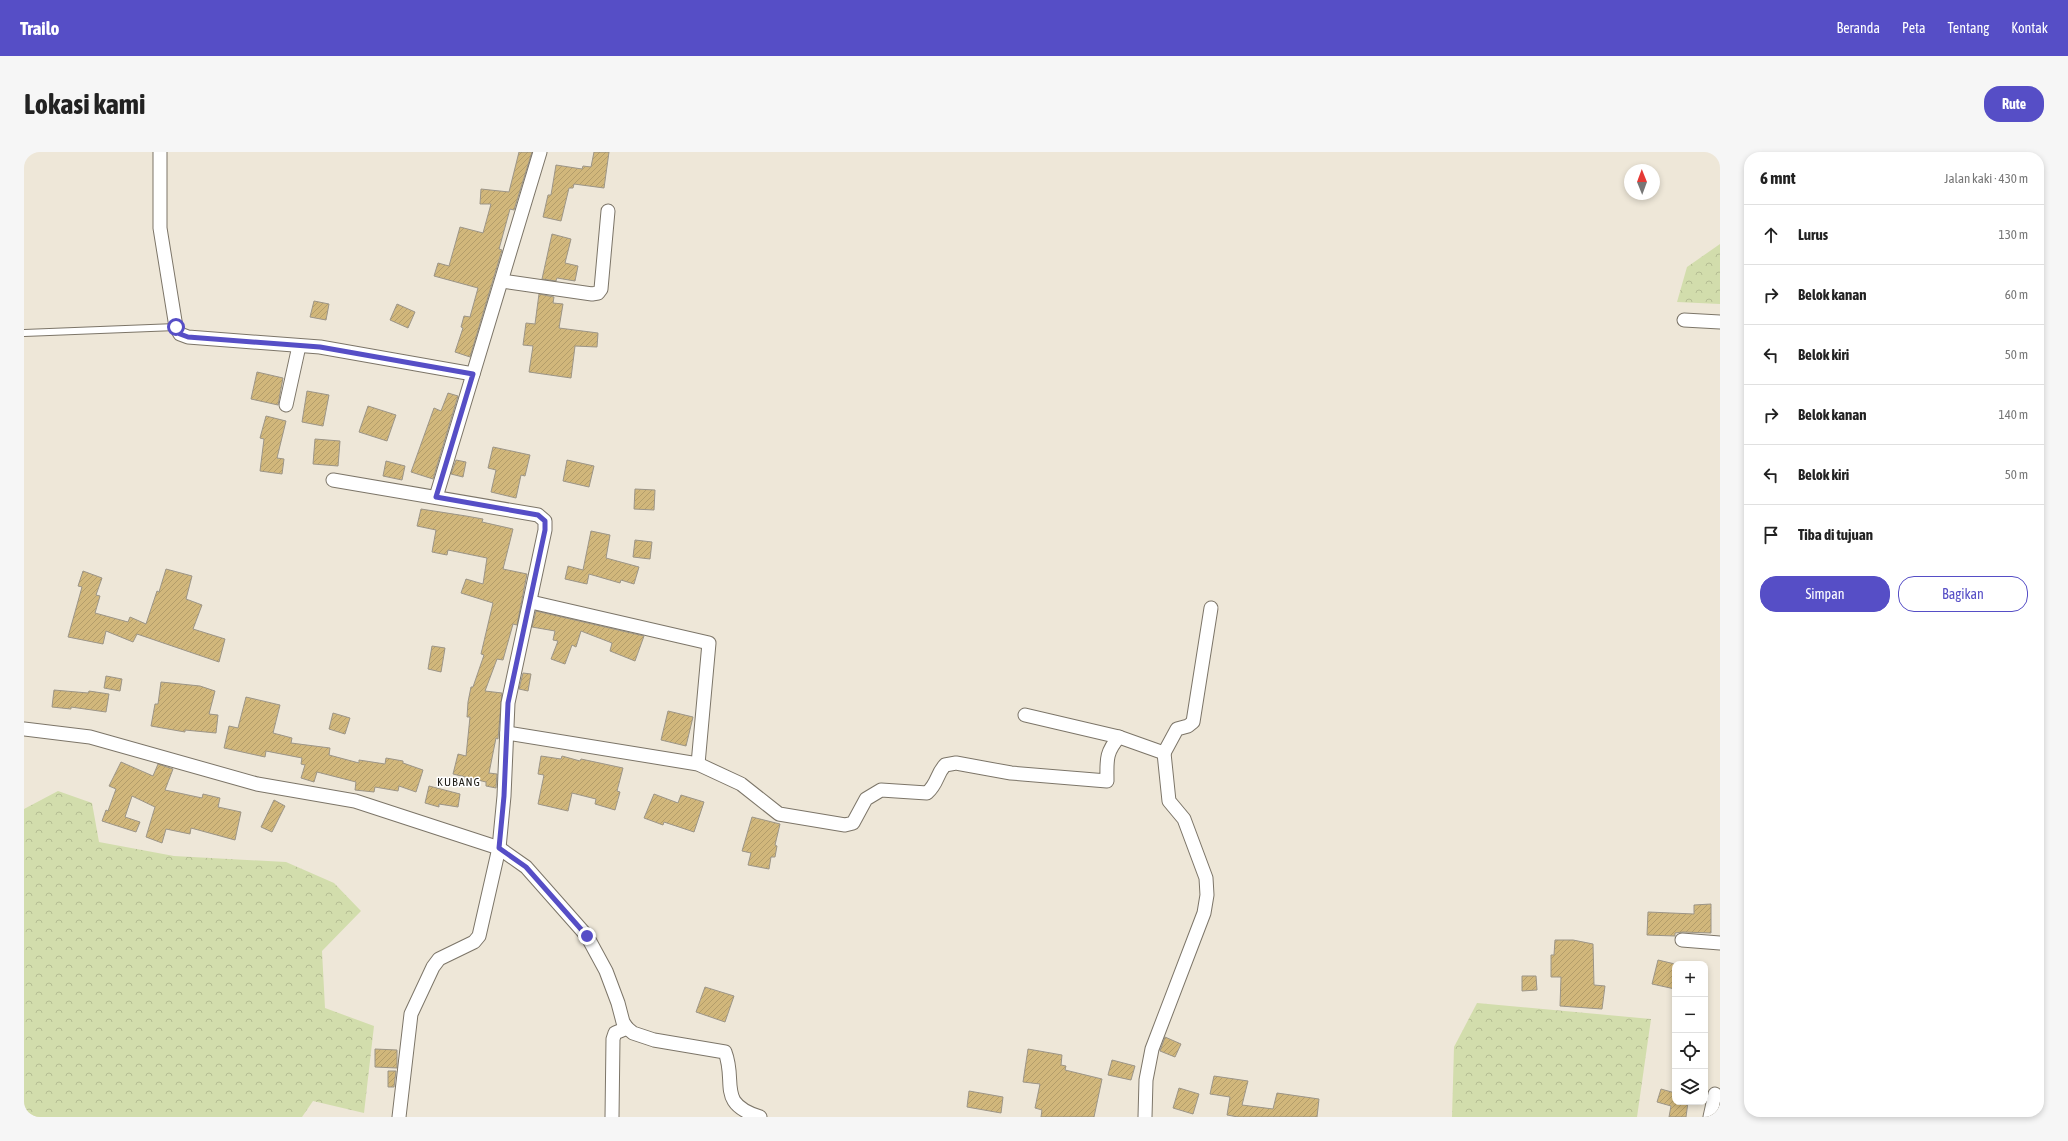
<!DOCTYPE html>
<html lang="id">
<meta charset="utf-8">
<style>
:root{--surface:#fff;--page:#f6f6f6;--text:#222;--muted:#767676;--line:#e0e0e0;--accent:#564ec6}
body{margin:0;font-family:"Asap Condensed",sans-serif;background:var(--page);color:var(--text)}
.controls{position:absolute;right:12px;bottom:12px;display:grid;overflow:hidden;border-radius:8px;box-shadow:0 2px 6px #0003}
.controls button{width:36px;height:36px;display:grid;place-items:center;padding:0;border:0;border-bottom:1px solid var(--line);background:var(--surface);color:var(--text);font:20px sans-serif}
.compass{position:absolute;left:1600px;top:12px;width:36px;height:36px;border-radius:50%;background:var(--surface);box-shadow:0 2px 6px #0003;rotate:359deg}
.stop{position:absolute;width:12px;height:12px;margin:-9px;border:3px solid #564ec6;border-radius:50%;background:#fff}
.stop.end{background:#564ec6;border-color:#fff;box-shadow:0 1px 4px #0008}
.list{margin:0;padding:0;list-style:none}
h2{display:flex;justify-content:space-between;align-items:center;height:52px;margin:0;padding:0 16px;font-size:17px}
h2 small{font-size:13px;font-weight:400;color:var(--muted)}
.list li{display:grid;grid-template-columns:26px 1fr auto;gap:12px;align-items:center;box-sizing:border-box;height:60px;padding:0 16px;border-top:1px solid var(--line)}
.list b{display:block;font-size:15px;white-space:nowrap}
.list em{font-size:13px;font-style:normal;color:var(--muted)}
.actions{display:flex;gap:8px;padding:12px 16px}
.actions a{flex:1;padding:9px 0;border:1px solid var(--accent);border-radius:16px;text-align:center;font-size:14px;color:var(--accent)}
.actions .main{background:var(--accent);color:#fff}
.icon{flex:none;width:22px;height:22px;fill:none;stroke:currentColor;stroke-width:2;stroke-linecap:round;stroke-linejoin:round}
.map{position:relative;flex:none;width:1696px;height:965px;overflow:hidden;border-radius:16px}
header{display:flex;align-items:center;gap:24px;box-sizing:border-box;height:56px;padding:0 20px;background:var(--accent);color:#fff}
header strong{font-size:19px}
nav{display:flex;gap:22px;margin-inline-start:auto;font-size:14px}
.intro{display:flex;align-items:center;justify-content:space-between;box-sizing:border-box;height:96px;padding:0 24px}
h1{margin:0;font-size:28px}
.button{padding:10px 18px;border-radius:16px;background:var(--accent);color:#fff;font-size:14px;font-weight:700}
main{display:flex;gap:24px;padding:0 24px}
aside{flex:1;background:var(--surface);border-radius:16px;box-shadow:0 2px 6px #0003}
.map>svg:first-child{display:block}
</style>
<header>
<strong>Trailo</strong>
<nav><a>Beranda</a><a>Peta</a><a>Tentang</a><a>Kontak</a></nav>
</header>
<div class="intro"><h1>Lokasi kami</h1><a class="button">Rute</a></div>
<main>
<div class="map">
<svg width="1696" height="965" viewBox="0 0 1696 965">
<defs>
<pattern id="forest-crowns" width="20" height="18" patternUnits="userSpaceOnUse"><rect width="20" height="18" fill="#d2ddac"/><path d="M2 6a3 3 0 1 1 6 0M12 15a3 3 0 1 1 6 0" fill="none" stroke="#b4bd93"/></pattern>
<pattern id="building-hatch" width="6" height="6" patternUnits="userSpaceOnUse"><rect width="6" height="6" fill="#d1b77b"/><path d="M-1 1l2-2M0 6l6-6M5 7l2-2" fill="none" stroke="#b39d6a"/></pattern>
</defs>
<rect width="100%" height="100%" fill="#eee7d8"/>
<g fill="url(#forest-crowns)">
<path d="M1696 92V152L1653 150 1663 115Z"/>
<path d="M34 639 68 651 75 690 150 704 262 710 310 731 337 759 298 799 301 856 350 874 340 961 289 949 278 965H0V657Z"/>
<path d="M1453 851 1627 867 1613 965H1428L1430 895Z"/>
</g>
<g fill="url(#building-hatch)" stroke="#9c9587">
<path d="M495 0H508L490 58 486 57 475 97 478 98 446 205 431 200 439 176 437 175 440 164 446 165 454 136 410 124 414 111 425 114 436 75 459 81 467 52H456L457 37 485 40Z"/>
<path d="M570 0H585L580 36 550 32 549 36H545L537 69 519 65 524 43H527L532 13 558 17 559 14 567 15Z"/>
<path d="M528 82 547 87 541 111 554 114 551 129 533 126 532 129 518 127Z"/>
<path d="M515 142 530 145 529 151 539 152 535 176 574 181 573 195 551 194 547 226 505 220 509 194 499 193 502 171 511 172Z"/>
<path d="M290 149 305 152 302 168 286 165Z"/>
<path d="M373 152 391 160 384 176 366 168Z"/>
<path d="M233 220 259 226 254 253 227 247Z"/>
<path d="M283 239 305 243 299 274 278 270Z"/>
<path d="M424 241 434 244 409 327 387 320 410 256 417 259Z"/>
<path d="M344 254 372 263 363 289 335 280Z"/>
<path d="M242 264 262 269 253 306 260 307 258 322 236 319 240 287 236 286Z"/>
<path d="M291 287 316 289 314 314 289 312Z"/>
<path d="M469 295 506 303 501 324 497 323 492 346 467 340 472 318 464 316Z"/>
<path d="M432 308 442 310 439 325 427 322Z"/>
<path d="M543 308 570 314 565 335 539 329Z"/>
<path d="M362 309 381 314 378 328 359 324Z"/>
<path d="M611 337 631 338 630 358 610 357Z"/>
<path d="M397 357 442 364 459 367 458 370 489 377 479 417 503 422 493 473 489 472 479 508 473 507 461 539 478 541 474 587 472 586 465 621 473 622 472 636 462 634V630L429 622 434 602 442 604 446 565H443L444 550 447 535H449L460 503 457 502 469 451 437 441 442 427 459 432 463 406 424 398 423 403 408 400 412 378 393 374Z"/>
<path d="M567 379 586 383 582 406 615 415 610 432 597 428 596 431 565 422 563 432 541 427 544 414 559 418Z"/>
<path d="M611 388 628 390 626 407 609 405Z"/>
<path d="M142 417 168 424 162 447 178 453 169 477 201 487 195 510 113 482 109 490 82 479 79 492 44 485 58 435 54 434 59 419 78 426 72 443 76 444 71 461 104 470 106 465 122 472 133 439 135 440Z"/>
<path d="M512 459 620 484 611 509 586 499 588 491 557 479 552 495 548 493 541 512 527 507 534 489 529 488 531 479 508 475Z"/>
<path d="M408 494 421 496 417 520 404 517Z"/>
<path d="M499 521 507 522 504 539 495 537Z"/>
<path d="M82 524 98 527 96 539 80 536Z"/>
<path d="M137 530 176 534 191 539 185 562 194 563 192 581 161 578V580L127 574 131 552H134Z"/>
<path d="M30 538 64 541 65 539 85 542 82 560 47 555V557L28 555Z"/>
<path d="M222 545 256 553 249 581 268 586 267 591 306 596 305 603 335 611V608L361 612 362 606 379 609V611L399 618 392 640 375 634 374 639 351 635 350 640 331 638 332 630 293 620 290 630 277 626 281 613 277 612 278 606 242 599 241 605 200 596 205 574 214 576Z"/>
<path d="M644 559 669 565 662 594 637 588Z"/>
<path d="M309 561 326 566 321 582 305 577Z"/>
<path d="M517 604 537 607 538 604 556 609 557 607 599 616 593 639 596 640 591 658 571 652 572 647 548 641 544 659 514 652 520 623 514 622Z"/>
<path d="M97 610 129 624 134 612 149 617 141 638 178 646 179 642 196 646 194 655 217 660 211 688 167 676 166 682 142 677 138 691 122 685 131 655 108 644 101 665 116 670 112 680 78 669 82 658 84 659 92 637 85 634Z"/>
<path d="M405 634 436 642 434 655 415 652V655L401 651Z"/>
<path d="M630 642 654 651 657 643 680 650 670 680 640 670 639 673 620 666Z"/>
<path d="M250 648 261 654 248 680 237 675Z"/>
<path d="M728 665 756 672 751 693 753 694 751 705H747L745 717 724 713 727 701 718 699Z"/>
<path d="M1687 752V781L1659 780 1651 781V784L1623 783 1624 760 1670 762V753Z"/>
<path d="M1531 788H1549L1569 792 1570 833 1581 834 1578 857 1536 854 1537 825H1527V803H1530Z"/>
<path d="M1634 808 1651 812V837L1628 832Z"/>
<path d="M1498 824H1512L1513 838 1498 839Z"/>
<path d="M681 835 710 844 701 870 672 860Z"/>
<path d="M1141 885 1157 892 1151 905 1136 899Z"/>
<path d="M351 897 373 898V916L351 915Z"/>
<path d="M1004 897 1038 903 1037 913 1042 914 1041 918 1078 927 1070 965H1017L1018 958 1011 956 1016 932 999 930Z"/>
<path d="M1088 908 1111 914 1107 928 1084 923Z"/>
<path d="M364 919H372L370 935H364Z"/>
<path d="M1190 924 1224 929 1218 953 1249 957 1253 941 1295 947 1293 965H1214L1203 963 1206 945 1186 942Z"/>
<path d="M1155 936 1175 942 1169 962 1149 956Z"/>
<path d="M1637 937 1651 941V950H1664L1662 965H1645L1647 954 1633 950Z"/>
<path d="M945 939 979 945 977 961 943 955Z"/>
</g>
<g fill="none" stroke-linecap="round" stroke-linejoin="round">
<g stroke="#7c7568" stroke-width="8">
<path id="service" d="M0 181 152 175"/>
</g>
<g stroke="#7c7568" stroke-width="15">
<g id="minor">
<path d="M136 0V76L152 175 156 182 164 185 296 195 449 222"/>
<path d="M478 129 568 142 574 141 577 137 584 59"/>
<path d="M1660 168 1696 170"/>
<path d="M262 253 275 194"/>
<path d="M309 328 514 363 521 369V378L484 551 480 644 475 696 455 784 450 790 415 807 409 815 387 862 375 965"/>
<path d="M412 345 516 0"/>
<path d="M507 450 685 491 674 612"/>
<path d="M1001 563 1095 585 1140 601 1145 649 1160 667 1182 726 1183 743 1180 761 1128 897 1122 928 1121 965"/>
<path d="M0 577 66 585 233 632 331 649 475 696 502 715 563 784 582 819 594 851 599 870 603 876 609 881 630 888 701 900C713 931 692 951 736 965"/>
<path d="M483 581 674 612 717 632 755 662 821 673 829 671 842 647 857 638 903 641C914 631 912 623 921 613L932 611 987 621 1083 629C1083 609 1081 601 1095 585"/>
<path d="M1140 601 1153 577 1164 574 1169 570 1187 456"/>
<path d="M1658 788 1696 791"/>
<path d="M588 965 589 887 591 881 603 876"/>
<path d="M1686 965 1691 942"/>
</g>
</g>
<use href="#service" stroke="#fff" stroke-width="6"/>
<use href="#minor" stroke="#fff" stroke-width="13"/>
</g>
<g fill="none" stroke-linecap="round" stroke-linejoin="round">
<path stroke="#564ec6" stroke-width="5" d="M152 175 156 182 164 185 296 195 449 222 412 345 514 363 521 369V378L484 551 480 644 475 696 502 715 563 784"/>
</g>
<g text-anchor="middle" stroke-width="3" stroke-linejoin="round" paint-order="stroke">
<g font-size="12" letter-spacing="1" fill="#201e18" stroke="#fff">
<text x="435" y="634">KUBANG</text>
</g>
</g>
</svg>
<div class="controls">
<button>+</button>
<button>−</button>
<button><svg class="icon" aria-label="locate" viewBox="0 0 24 24"><circle cx="12" cy="12" r="6"/><path d="M12 2v4M12 18v4M2 12h4M18 12h4"/></svg></button>
<button><svg class="icon" aria-label="layers" viewBox="0 0 24 24"><path d="M12 4l9 5-9 5-9-5zM3 14l9 5 9-5"/></svg></button>
</div>
<svg class="compass" viewBox="-18 -18 36 36"><path d="M0-13l5 13h-10z" fill="#e53935"/><path d="M0 13l5-13h-10z" fill="#767676"/></svg>
<div class="stop" style="left:152px;top:175px"></div>
<div class="stop end" style="left:563px;top:784px"></div>
</div>
<aside>
<h2>6 mnt<small>Jalan kaki · 430 m</small></h2>
<ul class="list">
<li><svg class="icon" aria-label="ahead" viewBox="0 0 24 24"><path d="M12 20V5M6 11l6-6 6 6"/></svg><div><b>Lurus</b></div><em>130 m</em></li>
<li><svg class="icon" aria-label="right" viewBox="0 0 24 24"><path d="M7 20v-9h11M14 6l5 5-5 5"/></svg><div><b>Belok kanan</b></div><em>60 m</em></li>
<li><svg class="icon" aria-label="left" viewBox="0 0 24 24"><path d="M17 20v-9H6M10 6l-5 5 5 5"/></svg><div><b>Belok kiri</b></div><em>50 m</em></li>
<li><svg class="icon" aria-label="right" viewBox="0 0 24 24"><path d="M7 20v-9h11M14 6l5 5-5 5"/></svg><div><b>Belok kanan</b></div><em>140 m</em></li>
<li><svg class="icon" aria-label="left" viewBox="0 0 24 24"><path d="M17 20v-9H6M10 6l-5 5 5 5"/></svg><div><b>Belok kiri</b></div><em>50 m</em></li>
<li><svg class="icon" aria-label="arrive" viewBox="0 0 24 24"><path d="M6 21V4h12l-3 4 3 4H6"/></svg><div><b>Tiba di tujuan</b></div></li>
</ul>
<div class="actions"><a class="main">Simpan</a><a>Bagikan</a></div>
</aside>
</main>
